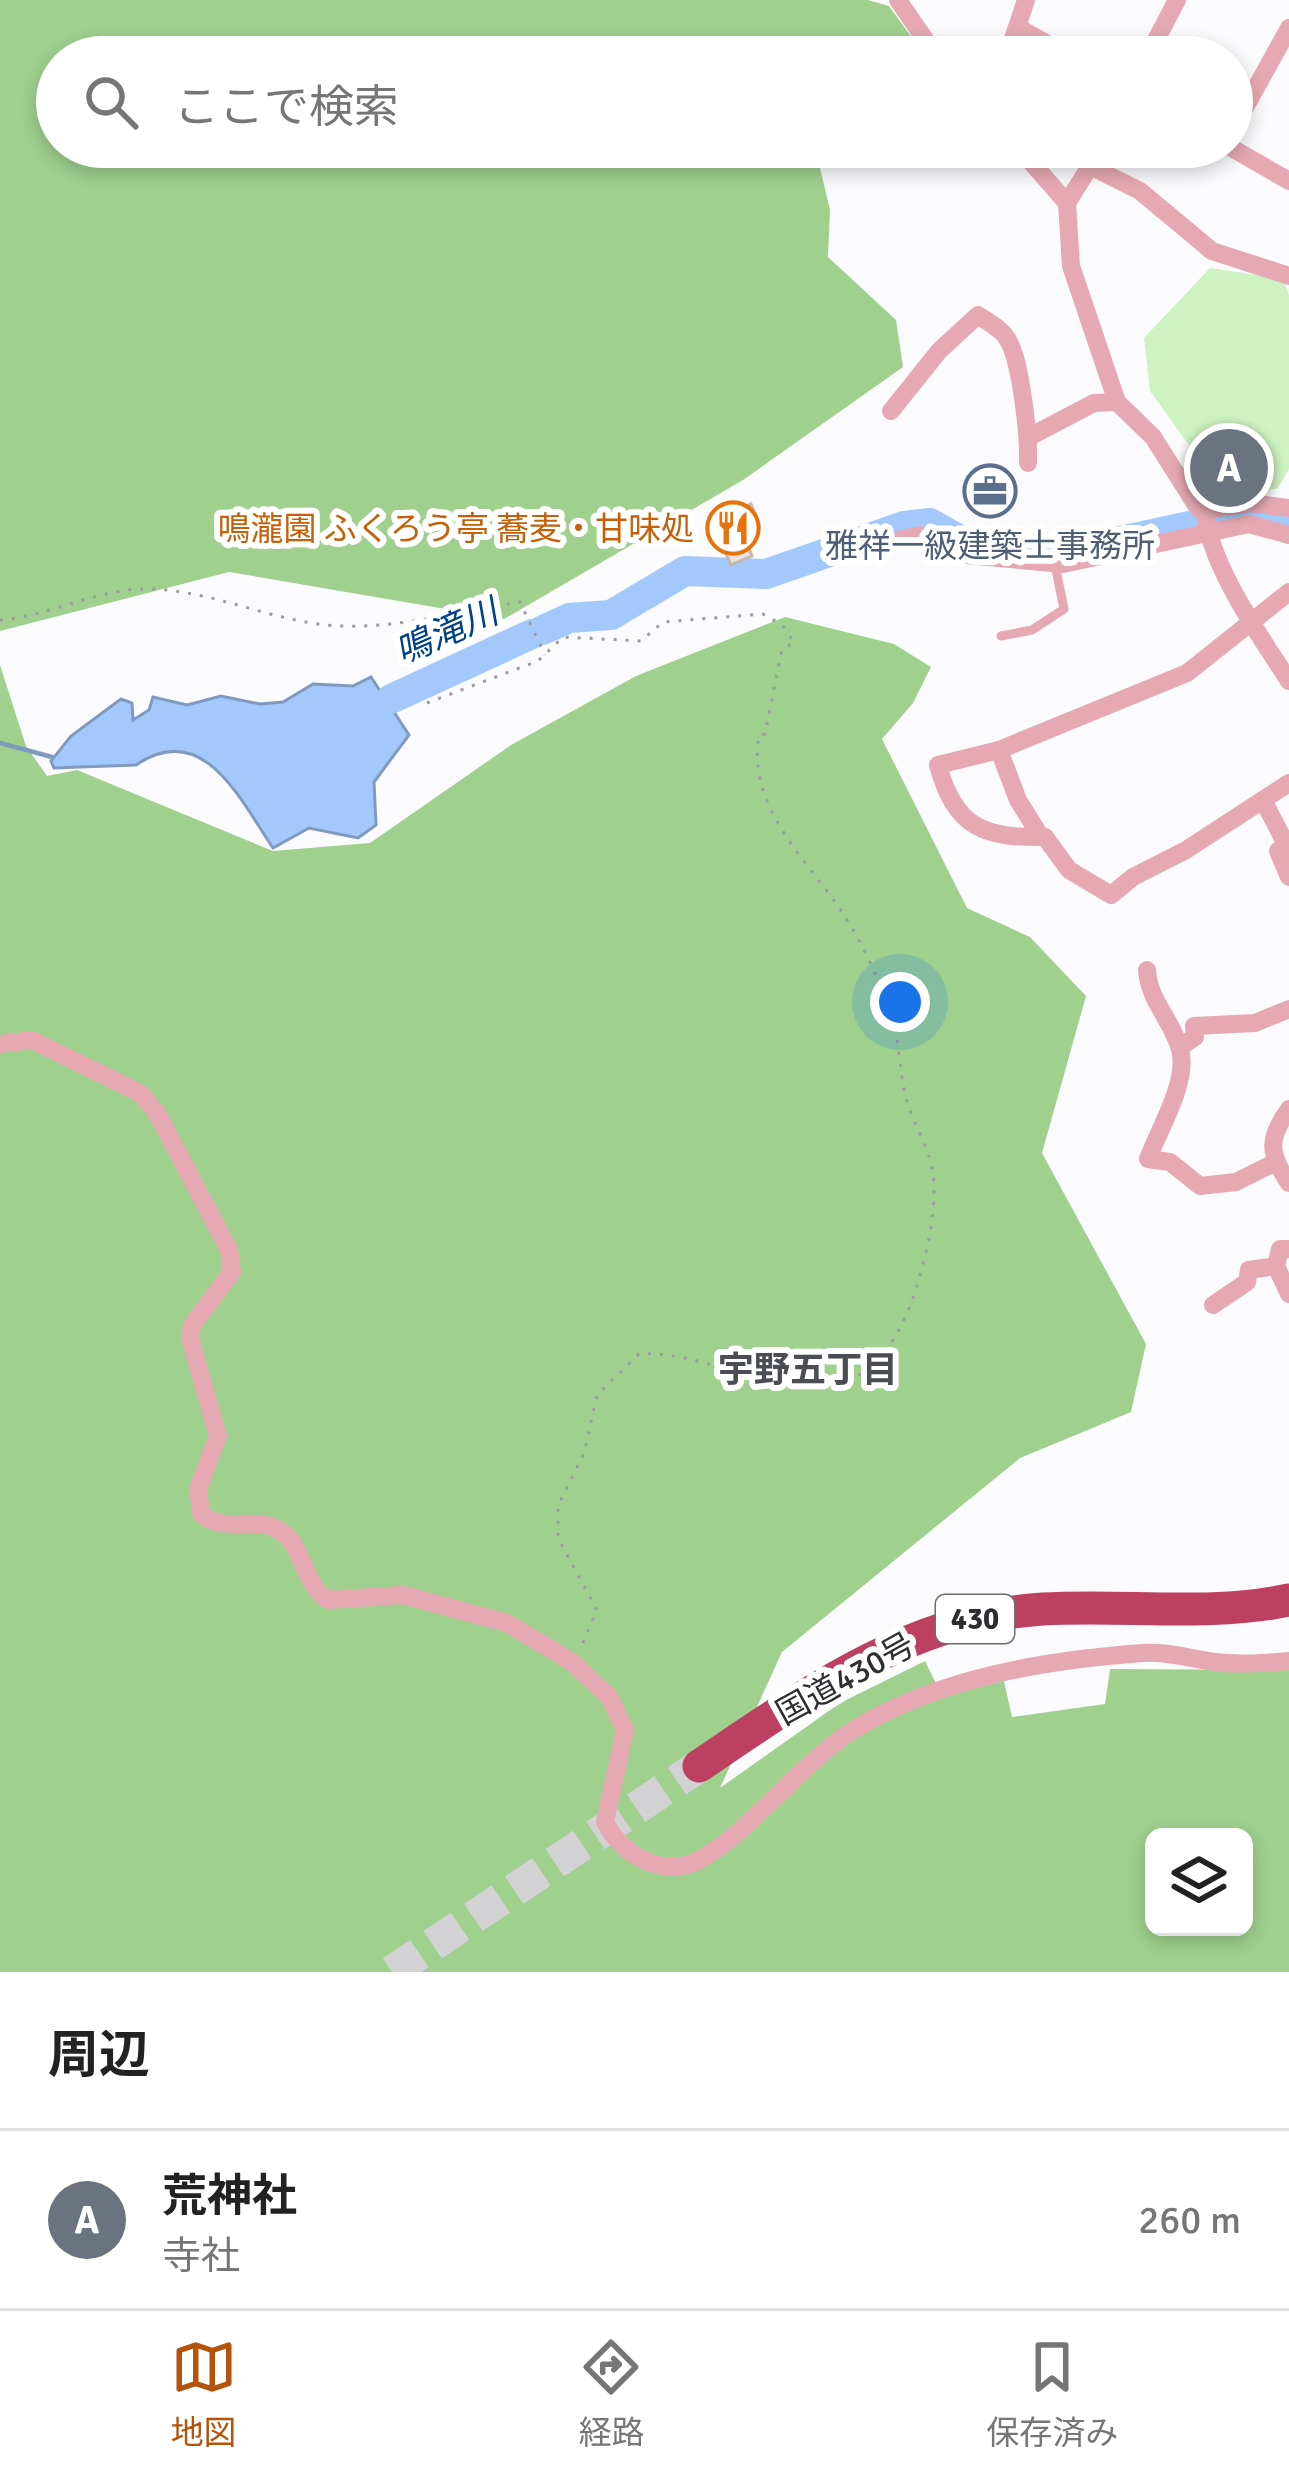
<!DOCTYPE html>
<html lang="ja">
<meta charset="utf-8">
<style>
:root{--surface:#fff;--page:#f6f6f6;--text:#222;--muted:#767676;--line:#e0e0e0;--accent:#b45309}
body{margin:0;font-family:Signika,"Noto Sans JP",sans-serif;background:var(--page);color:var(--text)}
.controls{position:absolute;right:36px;bottom:36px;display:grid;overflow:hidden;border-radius:18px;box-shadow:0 6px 18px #0003}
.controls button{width:108px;height:108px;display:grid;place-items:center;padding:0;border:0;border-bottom:3px solid var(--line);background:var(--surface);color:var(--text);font:60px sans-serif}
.you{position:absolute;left:900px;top:1002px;width:42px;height:42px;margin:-30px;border:9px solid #fff;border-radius:50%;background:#1a73e8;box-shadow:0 0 0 18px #1a73e833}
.badge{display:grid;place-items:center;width:78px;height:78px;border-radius:50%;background:var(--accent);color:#fff;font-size:39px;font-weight:700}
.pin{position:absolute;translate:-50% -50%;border:6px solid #fff;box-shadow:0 3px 12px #0006}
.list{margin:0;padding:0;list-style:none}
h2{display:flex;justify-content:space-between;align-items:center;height:156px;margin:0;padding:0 48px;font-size:51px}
h2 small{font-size:39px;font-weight:400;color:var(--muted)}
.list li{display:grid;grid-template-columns:78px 1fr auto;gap:36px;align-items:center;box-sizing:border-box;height:180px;padding:0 48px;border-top:3px solid var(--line)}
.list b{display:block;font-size:45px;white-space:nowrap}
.list p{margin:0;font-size:39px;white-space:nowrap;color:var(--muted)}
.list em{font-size:39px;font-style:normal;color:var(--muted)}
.icon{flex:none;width:66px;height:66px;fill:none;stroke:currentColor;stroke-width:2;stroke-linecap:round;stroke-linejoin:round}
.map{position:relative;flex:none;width:1289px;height:1972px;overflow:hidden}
.search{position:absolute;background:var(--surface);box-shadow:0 6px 18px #0003;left:36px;right:36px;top:36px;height:132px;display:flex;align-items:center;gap:30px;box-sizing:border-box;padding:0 42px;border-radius:66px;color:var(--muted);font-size:45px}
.sheet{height:336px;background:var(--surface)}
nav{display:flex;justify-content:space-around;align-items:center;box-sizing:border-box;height:168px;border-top:3px solid var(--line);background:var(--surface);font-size:33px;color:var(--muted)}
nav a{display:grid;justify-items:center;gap:6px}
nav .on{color:var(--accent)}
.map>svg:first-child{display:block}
</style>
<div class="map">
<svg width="1289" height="1972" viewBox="0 0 1289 1972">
<rect width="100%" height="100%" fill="#fbfbfd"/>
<path fill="#cef2c1" d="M1210 268 1283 279 1289 295V469L1277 489 1222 491 1150 391 1144 338Z"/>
<g fill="#9fd08e" fill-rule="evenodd">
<path d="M0 0H868L889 6 926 57H57V147H815L830 210 828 257 896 320 903 367 743 480 504 619 229 572 0 631Z"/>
<path d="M785 617 894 644 931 667 913 703 882 739 967 908 1030 937 1086 996 1042 1153 1146 1344 1131 1412 1020 1458 782 1652 720 1788 840 1703 925 1661 942 1696 1004 1681 1012 1717 1105 1704 1110 1669 1289 1670V1972H0V665L26 746 47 776 77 770 273 851 370 843 511 745 636 676ZM1154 1837H1244V1927H1154Z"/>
</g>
<path fill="#a3c9fc" stroke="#809abf" stroke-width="3" d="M371 677 409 735 374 782 376 825 358 838 309 828 273 848C240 799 203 719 136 765L54 768 51 761 71 736 121 699 132 703 133 720 149 710 153 697 187 705 221 696 260 704 283 702 313 684 353 686Z"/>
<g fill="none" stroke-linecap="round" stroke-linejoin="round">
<path stroke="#809abf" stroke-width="4.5" d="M0 743 52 757"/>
<g stroke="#a3c9fc" stroke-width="30">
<path d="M543 630 569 618 611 615 685 571 766 574 904 526 930 523 971 546 1065 553 1217 520 1260 517 1289 526"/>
<path d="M391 699 532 634"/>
</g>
</g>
<g fill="#f4e3dc" stroke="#c2b8b3" stroke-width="3">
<path d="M1000 474 1008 498 979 507 972 483Z"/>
<path d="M751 504 757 518 739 525 752 556 731 565 712 521Z"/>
</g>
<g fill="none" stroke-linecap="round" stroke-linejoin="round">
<path stroke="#d2d2d4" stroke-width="33" stroke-dasharray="33 16" stroke-linecap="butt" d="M392 1972 699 1766"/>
<g stroke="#9c9c9f" stroke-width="3" stroke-dasharray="3 9" stroke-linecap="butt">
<path d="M0 620C52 616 101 586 154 589 211 592 262 616 318 624 383 633 456 612 520 602L545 655"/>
<path d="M427 703 538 661 563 637 641 641 663 622 763 614 782 625 794 642 782 649 765 734 759 735C746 809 810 862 846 918 864 946 882 986 892 1018 901 1047 899 1079 909 1108 919 1135 933 1154 934 1185 935 1222 924 1266 912 1301 899 1334 880 1370 844 1382 775 1403 707 1349 639 1354L597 1395 584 1453 558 1506V1538L597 1610 582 1645"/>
</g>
<path stroke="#e6a9b3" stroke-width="9" d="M1001 636 1032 630 1064 609 1055 565"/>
<g stroke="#e6a9b3" stroke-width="18">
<path d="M898 0 937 57"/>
<path d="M1019 28 1071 57"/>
<path d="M1007 57 1026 0"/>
<path d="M1147 57 1177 0"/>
<path d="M1232 131 1289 28"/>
<path d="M1018 147 1067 203"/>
<path d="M1102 147 1067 203 1071 266 1117 402 1153 437 1198 508 1205 510C1208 563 1260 636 1289 681"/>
<path d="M1230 147 1289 181"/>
<path d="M1092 167 1140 191 1212 251 1289 276"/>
<path d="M891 411 939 351 978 315C988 322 1002 329 1008 340 1021 362 1029 437 1028 463"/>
<path d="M1029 437 1094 403 1117 402"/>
<path d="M1205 510 1250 503 1289 508"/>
<path d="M844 539 861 549 920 535 966 555 1063 564 1249 524 1289 535"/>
<path d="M1289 592 1187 673 999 750 938 765C955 828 984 838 1045 837L1069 870 1111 895 1133 877 1186 850 1289 783"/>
<path d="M999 750 1018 800 1041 837"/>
<path d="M1263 800 1287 846 1278 851 1289 877"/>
<path d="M1147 970C1149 1001 1172 1020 1180 1049 1189 1081 1159 1129 1148 1159L1170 1162 1200 1186 1236 1182 1276 1162"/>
<path d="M0 1044 32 1040 140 1093 157 1113 229 1250 232 1272 192 1325 190 1338 218 1436 198 1489 201 1513C220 1534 253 1516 277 1529 305 1543 301 1583 328 1600L403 1595 507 1623 572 1662 610 1698 625 1730 605 1822C622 1854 660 1878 697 1861 749 1835 802 1759 860 1726 944 1677 1046 1660 1143 1653 1167 1651 1191 1659 1215 1662 1240 1665 1265 1663 1289 1661"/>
<path d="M1180 1047 1195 1037 1194 1026 1255 1023 1289 1009"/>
<path d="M1289 1109C1268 1138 1268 1153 1289 1183"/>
<path d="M1276 1266 1289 1294"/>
<path d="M1213 1305 1247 1282 1249 1270 1276 1266 1280 1249H1289"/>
</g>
<path stroke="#bd3f62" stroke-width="33" d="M699 1766C804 1695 912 1617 1043 1609 1124 1604 1209 1617 1289 1600"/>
</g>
<defs>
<g id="office-ring" transform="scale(2.7)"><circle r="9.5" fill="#fff" stroke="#5c6f8a" stroke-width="1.5"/><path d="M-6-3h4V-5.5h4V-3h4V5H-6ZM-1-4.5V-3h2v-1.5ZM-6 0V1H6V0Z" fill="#5c6f8a"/></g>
<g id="restaurant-ring" transform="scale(2.7)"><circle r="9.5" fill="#fff" stroke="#e8710a" stroke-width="1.5"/><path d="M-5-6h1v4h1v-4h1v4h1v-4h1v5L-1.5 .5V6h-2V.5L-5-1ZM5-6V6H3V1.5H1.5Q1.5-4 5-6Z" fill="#e8710a"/></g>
</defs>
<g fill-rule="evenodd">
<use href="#office-ring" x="990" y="491"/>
<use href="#restaurant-ring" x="733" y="528"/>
</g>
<g text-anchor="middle" stroke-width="12" stroke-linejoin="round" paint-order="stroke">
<rect fill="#fff" stroke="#6d6d70" stroke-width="3" x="936" y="1595" width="78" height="48" rx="9"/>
<g font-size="30" font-weight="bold" fill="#2e2e32">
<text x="975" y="1629">430</text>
</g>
<g font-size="33" fill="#c56008" stroke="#fff" text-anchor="end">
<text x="694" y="540">鳴瀧園 ふくろう亭 蕎麦・甘味処</text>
</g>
<g font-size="33" fill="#4e5e75" stroke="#fff">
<text x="990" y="557">雅祥一級建築士事務所</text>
</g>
<g font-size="33" fill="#2e2e32" stroke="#fff">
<text transform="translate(845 1678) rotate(-29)" y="12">国道430号</text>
</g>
<g font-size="36" font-style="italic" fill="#00428a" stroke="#fff">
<text transform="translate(446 631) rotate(-24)" y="13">鳴滝川</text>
</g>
<g font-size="36" font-weight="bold" fill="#4b4d54" stroke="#fff">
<text x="808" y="1382">宇野五丁目</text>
</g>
</g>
</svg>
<div class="controls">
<button><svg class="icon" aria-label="layers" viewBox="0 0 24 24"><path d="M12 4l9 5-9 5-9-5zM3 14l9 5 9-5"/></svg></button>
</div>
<div class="you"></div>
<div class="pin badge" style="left:1229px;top:468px;background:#6b7280">A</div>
<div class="search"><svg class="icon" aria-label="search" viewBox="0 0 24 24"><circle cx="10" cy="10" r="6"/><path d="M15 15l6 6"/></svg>ここで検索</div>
</div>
<section class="sheet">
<h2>周辺<small></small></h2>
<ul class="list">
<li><span class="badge" style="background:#6b7280">A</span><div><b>荒神社</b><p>寺社</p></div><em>260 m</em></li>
</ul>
</section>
<nav>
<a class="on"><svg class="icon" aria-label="map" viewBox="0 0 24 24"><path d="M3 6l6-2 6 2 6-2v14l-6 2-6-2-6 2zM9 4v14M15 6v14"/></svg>地図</a>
<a><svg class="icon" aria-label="directions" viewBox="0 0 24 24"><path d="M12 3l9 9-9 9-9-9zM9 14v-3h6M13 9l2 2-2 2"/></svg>経路</a>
<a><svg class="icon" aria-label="saved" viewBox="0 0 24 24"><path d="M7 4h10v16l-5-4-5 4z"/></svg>保存済み</a>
</nav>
